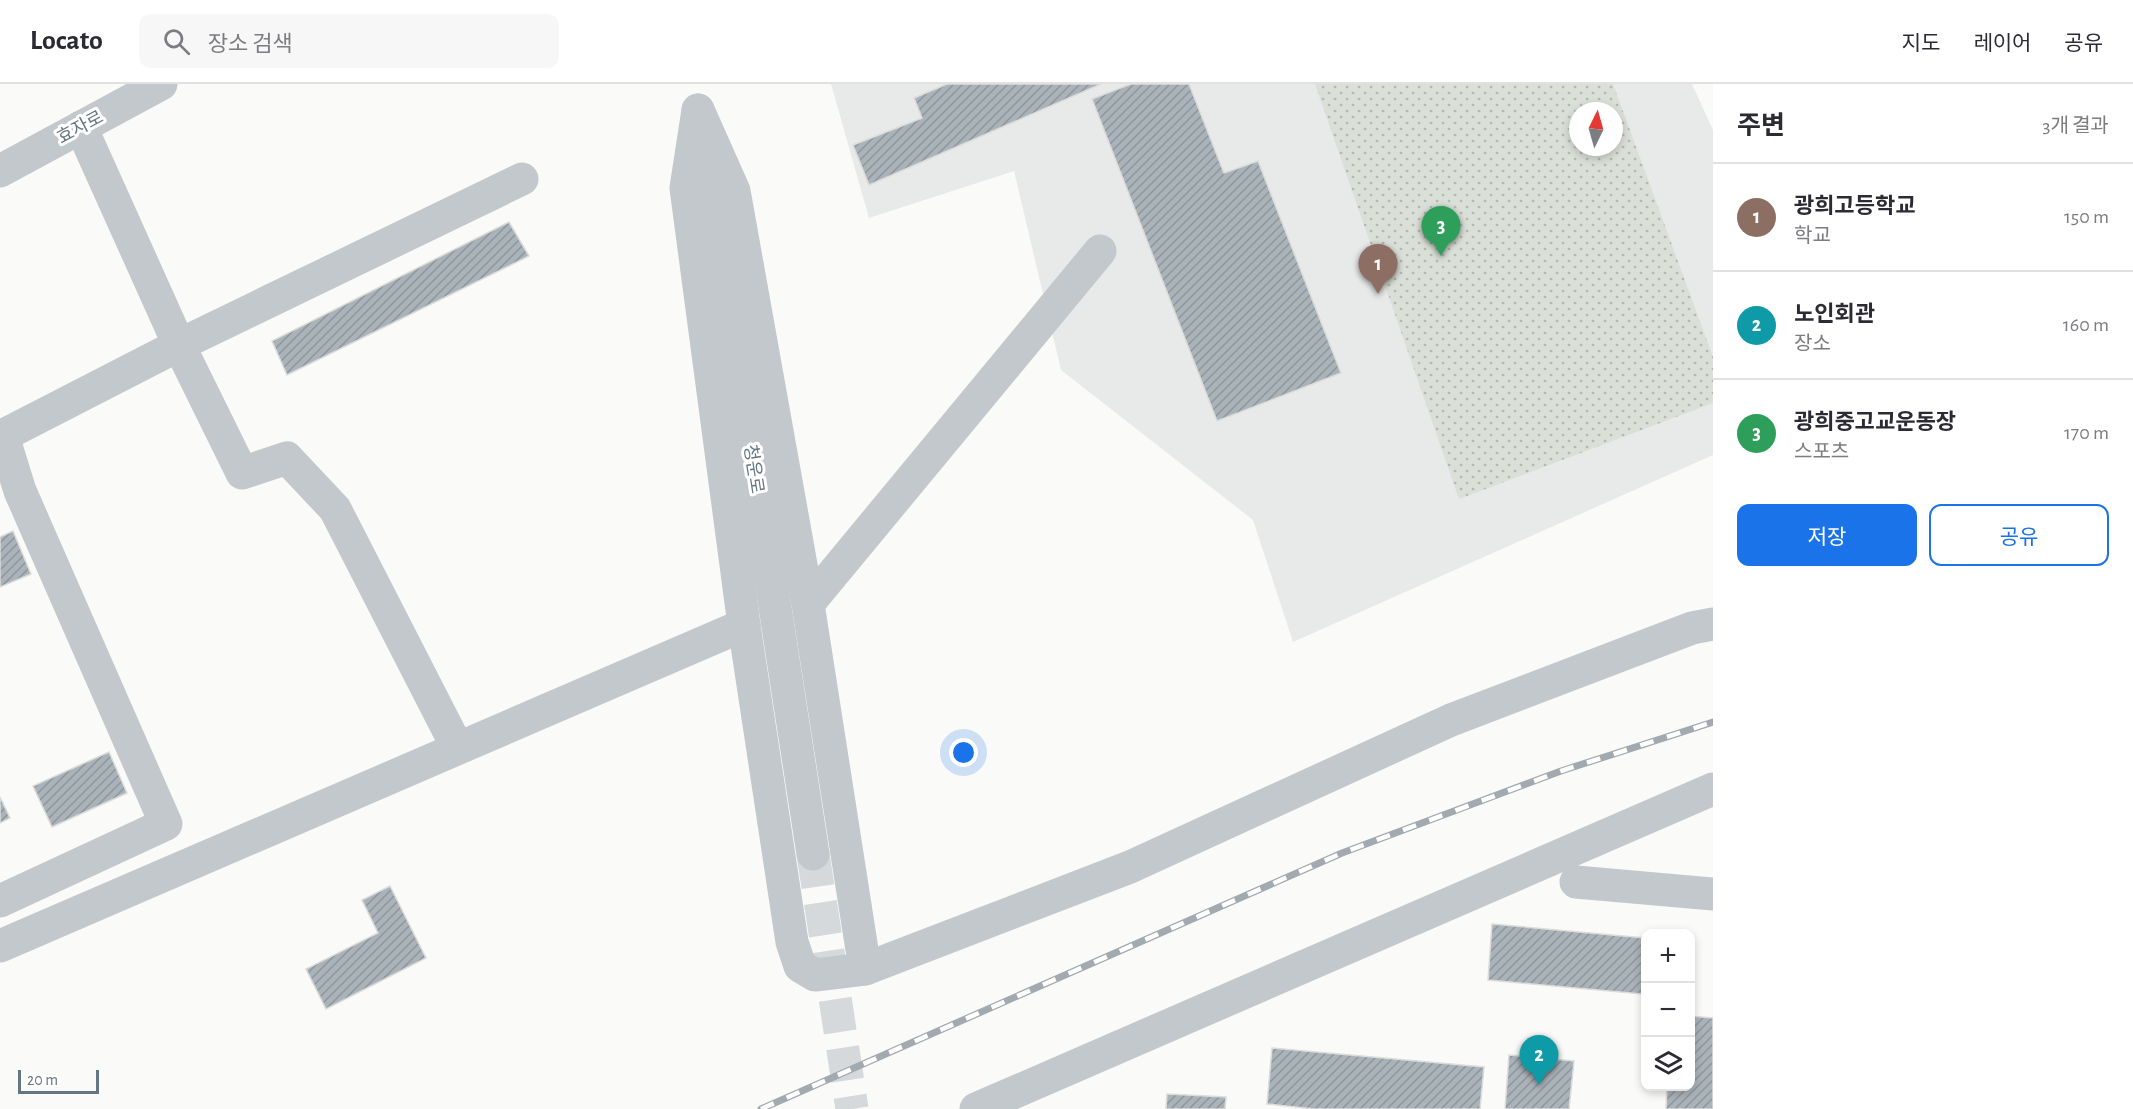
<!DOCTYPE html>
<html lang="ko">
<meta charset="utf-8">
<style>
:root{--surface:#fff;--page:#f7f7f7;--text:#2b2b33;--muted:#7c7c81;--line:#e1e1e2;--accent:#1a73e8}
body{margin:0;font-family:"Alegreya Sans","Noto Sans KR",sans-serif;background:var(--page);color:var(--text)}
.controls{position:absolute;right:18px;bottom:18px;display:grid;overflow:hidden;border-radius:12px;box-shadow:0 3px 9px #0003}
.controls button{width:54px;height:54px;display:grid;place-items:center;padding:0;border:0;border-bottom:2px solid var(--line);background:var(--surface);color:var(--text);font:30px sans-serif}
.compass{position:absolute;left:1569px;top:18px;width:54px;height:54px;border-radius:50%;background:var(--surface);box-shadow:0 3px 9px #0003;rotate:5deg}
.scale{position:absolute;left:18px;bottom:15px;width:81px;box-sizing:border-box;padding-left:6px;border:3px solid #657683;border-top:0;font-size:16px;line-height:21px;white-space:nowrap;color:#657683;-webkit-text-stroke:4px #fff;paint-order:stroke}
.you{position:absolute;left:964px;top:669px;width:21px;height:21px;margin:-15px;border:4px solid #fff;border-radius:50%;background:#1a73e8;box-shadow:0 0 0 9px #1a73e833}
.badge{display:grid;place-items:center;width:39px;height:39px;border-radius:50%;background:var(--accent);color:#fff;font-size:20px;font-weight:700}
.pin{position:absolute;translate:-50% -50px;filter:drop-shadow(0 2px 3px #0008)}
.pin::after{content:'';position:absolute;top:32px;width:21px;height:18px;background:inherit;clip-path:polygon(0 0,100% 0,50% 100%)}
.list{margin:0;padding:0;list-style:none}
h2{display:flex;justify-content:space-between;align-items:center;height:78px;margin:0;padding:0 24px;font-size:26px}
h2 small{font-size:20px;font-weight:400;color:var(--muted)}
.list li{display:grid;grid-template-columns:39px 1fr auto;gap:18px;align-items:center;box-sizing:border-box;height:108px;padding:0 24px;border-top:2px solid var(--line)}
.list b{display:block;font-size:22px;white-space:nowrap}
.list p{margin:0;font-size:20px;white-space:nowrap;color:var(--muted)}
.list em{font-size:20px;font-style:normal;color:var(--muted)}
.actions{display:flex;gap:12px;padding:18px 24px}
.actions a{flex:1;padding:14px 0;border:2px solid var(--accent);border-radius:12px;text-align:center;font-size:21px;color:var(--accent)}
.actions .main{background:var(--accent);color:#fff}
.icon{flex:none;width:33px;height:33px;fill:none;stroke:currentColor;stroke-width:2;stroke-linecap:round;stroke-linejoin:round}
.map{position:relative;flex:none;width:1713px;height:1025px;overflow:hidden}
header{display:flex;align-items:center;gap:36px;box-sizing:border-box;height:84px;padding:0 30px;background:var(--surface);border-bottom:2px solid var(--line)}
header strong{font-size:28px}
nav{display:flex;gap:33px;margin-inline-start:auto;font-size:21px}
.search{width:420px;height:54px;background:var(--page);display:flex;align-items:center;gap:15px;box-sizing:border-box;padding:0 21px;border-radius:12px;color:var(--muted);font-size:22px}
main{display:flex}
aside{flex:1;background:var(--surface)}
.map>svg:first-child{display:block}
</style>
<header>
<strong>Locato</strong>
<div class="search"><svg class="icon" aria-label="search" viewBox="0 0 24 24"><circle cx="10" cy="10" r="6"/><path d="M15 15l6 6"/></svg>장소 검색</div>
<nav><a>지도</a><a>레이어</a><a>공유</a></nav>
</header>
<main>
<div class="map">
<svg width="1713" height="1025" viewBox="0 0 1713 1025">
<defs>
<pattern id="park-dots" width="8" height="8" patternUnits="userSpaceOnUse" patternTransform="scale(1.5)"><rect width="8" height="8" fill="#dadfd7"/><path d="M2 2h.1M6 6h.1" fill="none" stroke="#b4b9b4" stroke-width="1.8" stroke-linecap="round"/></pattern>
<pattern id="building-hatch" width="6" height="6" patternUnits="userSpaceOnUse" patternTransform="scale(1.5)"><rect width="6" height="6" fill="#aab3b9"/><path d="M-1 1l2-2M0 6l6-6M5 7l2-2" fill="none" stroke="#8e969c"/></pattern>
</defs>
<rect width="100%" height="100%" fill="#fafaf8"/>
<path fill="#e8e9e9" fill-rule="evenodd" d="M831 0H1692L1713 46V371L1293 558 1253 436 1061 286 1014 87 869 134ZM1578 27H1614V63H1578Z"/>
<path fill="url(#park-dots)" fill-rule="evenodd" d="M1315 0H1613L1713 273V319L1459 415ZM1578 27H1614V63H1578Z"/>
<g fill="url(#building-hatch)" stroke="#dcdcda" stroke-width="1.5">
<path d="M947 0H1101L869 101 853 61 922 34 914 14Z"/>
<path d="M1131 0H1189L1224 89 1258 77 1341 289 1217 337 1092 15Z"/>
<path d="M509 138 529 172 287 291 272 257Z"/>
<path d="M13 447 31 490 0 503V453Z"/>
<path d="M109 668 127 709 52 743 33 702Z"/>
<path d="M0 713 10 734 0 739Z"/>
<path d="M390 802 426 874 326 925 306 885 378 849 362 816Z"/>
<path d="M1492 840 1645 854 1642 910 1488 896Z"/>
<path d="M1690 932 1713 934V1025H1666L1667 1002H1690Z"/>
<path d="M1272 964 1484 983 1480 1025H1314L1267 1020Z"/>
<path d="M1509 971 1574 977 1569 1025H1505Z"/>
<path d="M1167 1010 1226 1013 1225 1025H1166Z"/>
</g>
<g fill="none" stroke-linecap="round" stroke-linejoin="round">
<path stroke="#d5d9db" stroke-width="33" stroke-dasharray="33 16" stroke-linecap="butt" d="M813 770 852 1025"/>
<g stroke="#c3c8cc" stroke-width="33">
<path d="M698 26 686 104 744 541 792 858 800 882 815 891 865 885 1130 783 1451 636 1692 544 1713 540"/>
<path d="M698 26 734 107 808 520 865 885"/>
<path d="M81 43 179 261 242 389 287 374 335 425 457 663"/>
<path d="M0 87 161 0"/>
<path d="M709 94 813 770"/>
<path d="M0 353 179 261 522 95"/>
<path d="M808 520 1100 167"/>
<path d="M1576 798 1713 810"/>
<path d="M0 817 166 740 20 407 3 352"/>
<path d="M0 862 744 541"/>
<path d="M976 1025 1713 705"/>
</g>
<g stroke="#a2aab0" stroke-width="7">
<path id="rail" d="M761 1025 1342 769 1561 687 1713 638"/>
</g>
<use href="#rail" stroke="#fff" stroke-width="4.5" stroke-dasharray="14" stroke-linecap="butt"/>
</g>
<g text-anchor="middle" stroke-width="6" stroke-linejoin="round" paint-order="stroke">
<g font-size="18" fill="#657683" stroke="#fff">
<text transform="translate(80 43) rotate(-28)" y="6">효자로</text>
<text transform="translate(754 385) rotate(81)" y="6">청운로</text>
</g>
</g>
</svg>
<div class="controls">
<button>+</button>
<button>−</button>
<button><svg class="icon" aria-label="layers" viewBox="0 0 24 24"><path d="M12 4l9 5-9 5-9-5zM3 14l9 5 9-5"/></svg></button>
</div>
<svg class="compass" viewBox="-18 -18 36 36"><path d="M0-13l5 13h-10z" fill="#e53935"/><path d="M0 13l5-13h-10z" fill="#7c7c81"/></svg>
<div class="scale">20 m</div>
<div class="you"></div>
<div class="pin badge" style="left:1378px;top:210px;background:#8d6e63">1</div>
<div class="pin badge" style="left:1539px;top:1001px;background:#0f9aa8">2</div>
<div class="pin badge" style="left:1441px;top:172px;background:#2e9e5b">3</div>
</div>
<aside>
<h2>주변<small>3개 결과</small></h2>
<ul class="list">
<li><span class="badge" style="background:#8d6e63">1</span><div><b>광희고등학교</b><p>학교</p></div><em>150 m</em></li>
<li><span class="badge" style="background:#0f9aa8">2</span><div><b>노인회관</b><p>장소</p></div><em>160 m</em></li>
<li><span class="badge" style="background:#2e9e5b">3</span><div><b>광희중고교운동장</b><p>스포츠</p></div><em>170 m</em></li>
</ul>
<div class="actions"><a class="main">저장</a><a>공유</a></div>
</aside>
</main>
